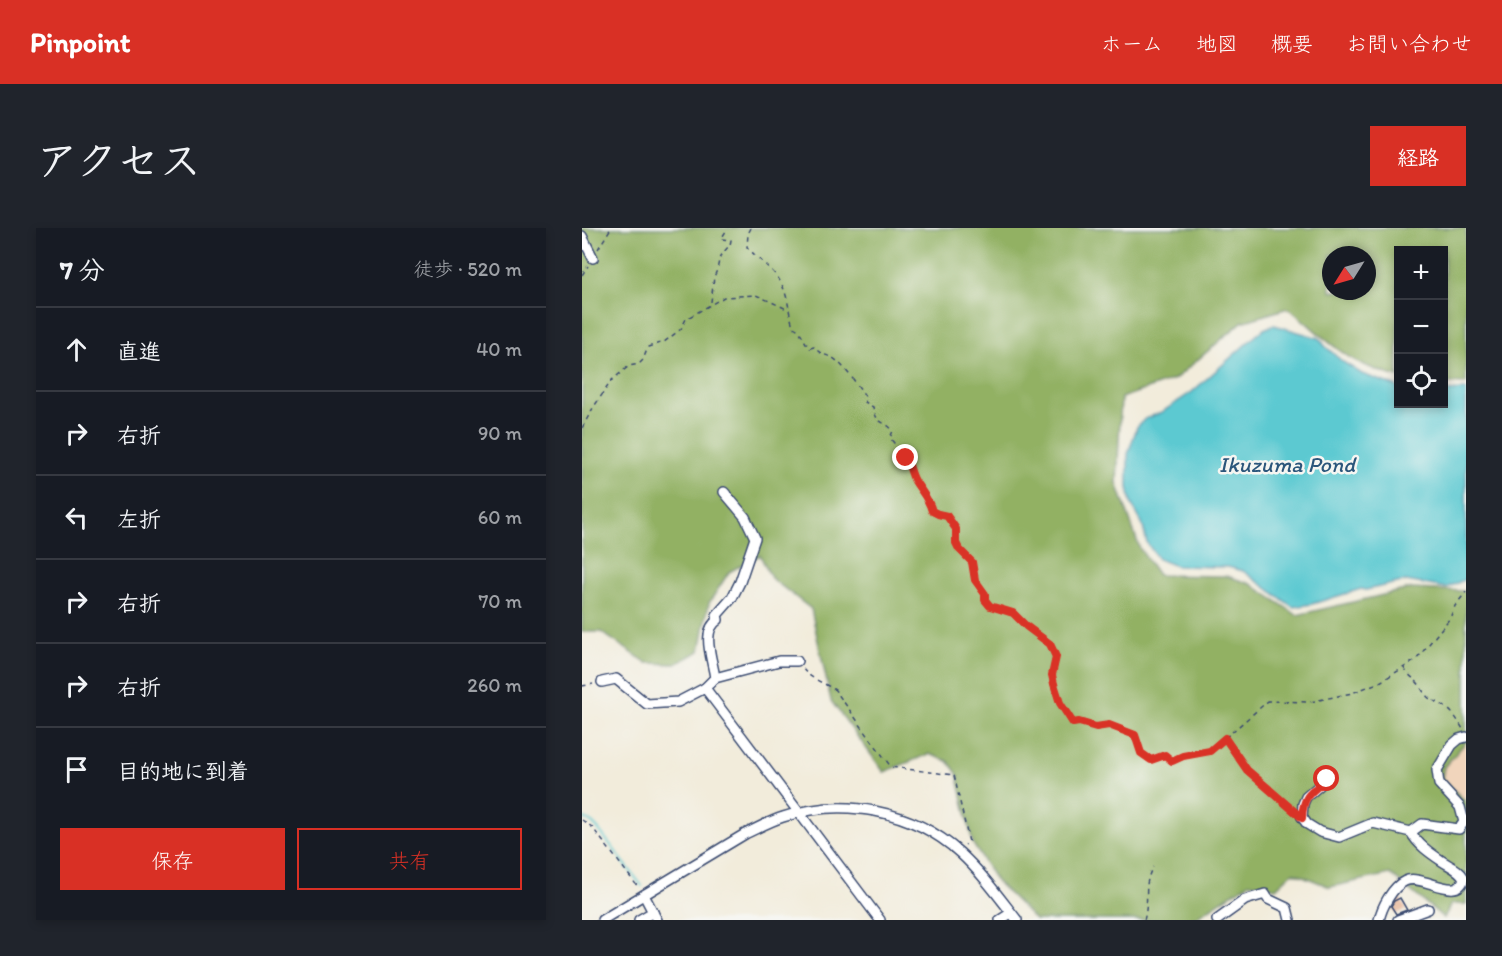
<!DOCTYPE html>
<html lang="ja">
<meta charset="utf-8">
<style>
:root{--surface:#171b24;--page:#20242c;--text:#f1f3f6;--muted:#9ea1a6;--line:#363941;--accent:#d93025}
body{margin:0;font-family:Itim,"Klee One",sans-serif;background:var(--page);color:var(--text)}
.controls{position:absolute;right:18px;top:18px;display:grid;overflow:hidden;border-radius:0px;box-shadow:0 3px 9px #0003}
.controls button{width:54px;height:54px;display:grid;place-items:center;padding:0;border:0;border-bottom:2px solid var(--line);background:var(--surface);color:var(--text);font:30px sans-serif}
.compass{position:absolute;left:740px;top:18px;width:54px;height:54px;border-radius:50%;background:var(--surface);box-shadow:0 3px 9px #0003;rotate:233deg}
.stop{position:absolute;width:18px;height:18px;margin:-14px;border:4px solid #d93025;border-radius:50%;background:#fff}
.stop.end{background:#d93025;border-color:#fff;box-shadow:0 2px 6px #0008}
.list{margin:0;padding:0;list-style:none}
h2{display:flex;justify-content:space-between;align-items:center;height:78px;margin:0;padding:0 24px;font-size:26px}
h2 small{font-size:20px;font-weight:400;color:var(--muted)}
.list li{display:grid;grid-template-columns:39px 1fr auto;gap:18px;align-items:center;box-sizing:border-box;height:84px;padding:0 24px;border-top:2px solid var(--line)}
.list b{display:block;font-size:22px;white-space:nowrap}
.list em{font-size:20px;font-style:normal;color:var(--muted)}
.actions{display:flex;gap:12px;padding:18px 24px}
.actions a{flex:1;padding:14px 0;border:2px solid var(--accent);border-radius:0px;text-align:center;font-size:21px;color:var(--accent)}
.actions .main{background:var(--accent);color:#fff}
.icon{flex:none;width:33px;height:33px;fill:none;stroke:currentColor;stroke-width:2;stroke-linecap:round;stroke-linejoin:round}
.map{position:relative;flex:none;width:884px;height:692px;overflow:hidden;border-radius:0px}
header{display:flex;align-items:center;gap:36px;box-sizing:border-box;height:84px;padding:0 30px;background:var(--accent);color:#fff}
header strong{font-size:28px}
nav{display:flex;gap:33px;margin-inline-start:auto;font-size:21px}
.intro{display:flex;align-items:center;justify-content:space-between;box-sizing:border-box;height:144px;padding:0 36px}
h1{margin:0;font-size:42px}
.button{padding:15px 27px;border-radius:0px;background:var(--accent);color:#fff;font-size:21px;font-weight:700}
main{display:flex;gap:36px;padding:0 36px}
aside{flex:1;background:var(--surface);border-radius:0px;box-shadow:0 3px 9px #0003}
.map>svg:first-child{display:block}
</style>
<header>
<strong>Pinpoint</strong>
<nav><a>ホーム</a><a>地図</a><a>概要</a><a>お問い合わせ</a></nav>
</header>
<div class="intro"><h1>アクセス</h1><a class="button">経路</a></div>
<main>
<aside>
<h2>7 分<small>徒歩 · 520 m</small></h2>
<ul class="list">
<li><svg class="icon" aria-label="ahead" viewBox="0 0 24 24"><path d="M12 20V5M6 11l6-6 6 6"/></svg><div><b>直進</b></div><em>40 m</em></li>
<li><svg class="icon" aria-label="right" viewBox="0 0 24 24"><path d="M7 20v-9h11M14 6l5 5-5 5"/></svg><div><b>右折</b></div><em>90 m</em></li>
<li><svg class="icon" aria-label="left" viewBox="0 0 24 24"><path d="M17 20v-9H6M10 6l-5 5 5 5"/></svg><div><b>左折</b></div><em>60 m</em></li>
<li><svg class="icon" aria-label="right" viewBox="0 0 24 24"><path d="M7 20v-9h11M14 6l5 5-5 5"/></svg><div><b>右折</b></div><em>70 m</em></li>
<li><svg class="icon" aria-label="right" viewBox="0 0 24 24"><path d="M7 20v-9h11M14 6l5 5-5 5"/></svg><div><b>右折</b></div><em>260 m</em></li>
<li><svg class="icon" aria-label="arrive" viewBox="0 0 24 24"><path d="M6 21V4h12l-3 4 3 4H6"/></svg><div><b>目的地に到着</b></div></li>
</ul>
<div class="actions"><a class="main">保存</a><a>共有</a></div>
</aside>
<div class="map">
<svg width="884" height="692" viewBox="0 0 884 692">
<rect width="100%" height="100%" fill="#f6f6f2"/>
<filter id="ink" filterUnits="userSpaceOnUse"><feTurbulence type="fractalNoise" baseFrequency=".0167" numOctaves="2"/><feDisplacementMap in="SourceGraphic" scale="12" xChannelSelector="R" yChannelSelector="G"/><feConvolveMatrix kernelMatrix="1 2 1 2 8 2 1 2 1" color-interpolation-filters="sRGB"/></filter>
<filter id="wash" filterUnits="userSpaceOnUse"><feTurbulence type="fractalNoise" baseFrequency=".008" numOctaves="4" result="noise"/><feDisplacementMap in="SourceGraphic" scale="24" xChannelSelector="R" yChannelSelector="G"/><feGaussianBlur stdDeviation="1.35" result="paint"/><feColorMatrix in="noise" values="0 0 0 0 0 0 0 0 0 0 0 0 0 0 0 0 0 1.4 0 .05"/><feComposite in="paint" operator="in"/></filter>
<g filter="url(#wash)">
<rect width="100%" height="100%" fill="#f2ecdb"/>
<path fill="#f1d5bc" d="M884 514V574L860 551 862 539Z"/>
<path fill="#92b164" stroke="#567061" stroke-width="1.5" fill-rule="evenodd" d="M0 0H884V156L862 155V22H816V149C800 145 774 135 761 125 741 111 725 94 706 80L660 94 593 151 539 170 535 255 558 321 576 347 645 348 669 356 715 387 827 361 884 363V514L862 539 860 550 884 574V676H869L862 690 808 646 748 659 711 644 694 660 667 655 610 692H453L413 652 391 616 375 545 366 533 347 526 302 544 249 473 229 381 189 350 178 327 147 344 127 375 118 423 94 436 65 435 19 404H0ZM749 27H785V63H749Z"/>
<path fill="#5cc9d1" stroke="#3c7c98" stroke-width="1.5" d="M692 97 737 110 743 118 761 134 780 146 816 159V176H862V163L884 162V351L864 360 824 353 784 362 779 361 730 376 711 379 661 343 646 339 594 338 576 331 565 315 560 295 549 275 546 259V226L555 199 563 191 580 184 610 164 664 116 682 101Z"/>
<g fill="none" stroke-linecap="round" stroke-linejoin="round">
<path stroke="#5cc9d1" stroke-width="2" d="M0 589 10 595 17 602 60 658"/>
</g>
<g id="blocks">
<path fill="#e3a681" d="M818 670 825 682 814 686 809 678 812 673Z"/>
</g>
</g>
<g filter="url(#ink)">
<use href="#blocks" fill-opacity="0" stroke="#3b4b71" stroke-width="1.5"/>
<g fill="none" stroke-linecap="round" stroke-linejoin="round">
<g stroke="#3b4b71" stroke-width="12">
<g id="minor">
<path d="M0 8 11 30"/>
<path d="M133 450 197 433H215"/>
<path d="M20 454 34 451 65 476 96 474 123 460 298 692"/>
<path d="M123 460 133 450C131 433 118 403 136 392L135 387 150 370 158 354 173 310 163 289 142 264"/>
<path d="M745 551 724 569 721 576 720 589 725 596 738 604 757 609 791 595 829 604"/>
<path d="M829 604 840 596 877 601 882 594 878 579 857 556 855 542 870 517 877 511 884 509"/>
<path d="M62 667 75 692"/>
<path d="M20 692 163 606C176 600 188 593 201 589 261 569 331 582 378 625 400 645 417 669 435 692"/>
<path d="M57 692 71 684"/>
<path d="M418 692 429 685"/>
<path d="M635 692 663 672 683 666 686 671 705 680 708 692"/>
<path d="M797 692C800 679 810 659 823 653 840 645 876 675 882 650 877 641 869 639 860 633 848 625 835 616 829 604"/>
<path d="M816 692 846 681"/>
</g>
</g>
<g stroke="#3b4b71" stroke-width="1.5" stroke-dasharray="4.5 4.5" stroke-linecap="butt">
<path d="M169 0 166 6 165 19C187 43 201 44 207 81"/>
<path d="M16 21 29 0"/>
<path d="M0 47 6 38"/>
<path d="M129 74 132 49 135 42 138 28 148 17 149 12 139 11 146 0"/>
<path d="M0 200 11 180 30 152 47 138 57 136 61 132 66 119 82 114 99 101 104 91 142 69 174 67 207 82 211 99C220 101 221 114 228 120L232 119C238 126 241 126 249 129 258 132 279 161 284 170L283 174 291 179C295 199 303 191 311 203L308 210 324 230 329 245 348 274 350 283 356 286 365 288 374 301V315L377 321 390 334 393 353 403 366V372L408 378 431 385 443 398 468 416 474 429 470 447 472 456 479 475 491 494H497L514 499 527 497 553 507 559 525 569 532 583 527 590 533 601 528 628 523 686 473 728 474 770 465 798 454 834 432 868 390 873 378 884 364"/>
<path d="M822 440C826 448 834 451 838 458 849 477 848 468 863 479 871 484 876 493 881 501"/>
<path d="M221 441C228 451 243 455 253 462L309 539 372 547 387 614 383 617"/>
<path d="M0 458 11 456"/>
<path d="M644 511 665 542 712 583"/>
<path d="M0 592 10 599 56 659"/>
<path d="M562 692C568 672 560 657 571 639"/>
</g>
<use href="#minor" stroke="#fff" stroke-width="9"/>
</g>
</g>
<g fill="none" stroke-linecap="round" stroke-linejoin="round" filter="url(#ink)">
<path stroke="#d93025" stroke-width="8" d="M324 230C328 238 329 246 333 253 339 263 347 271 350 283L356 286 365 288 374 301V315L377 321 390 334 393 352 403 366V372L408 378 431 385 444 398 468 416 474 429 470 447 472 456 478 475 491 495 497 494 514 499 527 497 553 507 559 525 569 532 583 527 590 533 601 528 628 523 643 510 665 542 720 590C721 567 729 564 745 551"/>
</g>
<g text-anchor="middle" stroke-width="5" stroke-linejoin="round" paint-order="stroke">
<g font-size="22" font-style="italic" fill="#2b567b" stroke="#f6f6f2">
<text x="705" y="244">Ikuzuma Pond</text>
</g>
</g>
</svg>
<div class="controls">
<button>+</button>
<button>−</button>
<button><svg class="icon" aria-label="locate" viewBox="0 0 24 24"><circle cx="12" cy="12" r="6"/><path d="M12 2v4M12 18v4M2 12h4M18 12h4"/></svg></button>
</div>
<svg class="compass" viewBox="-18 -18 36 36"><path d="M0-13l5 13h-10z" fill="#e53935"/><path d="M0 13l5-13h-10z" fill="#9ea1a6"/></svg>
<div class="stop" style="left:745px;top:551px"></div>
<div class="stop end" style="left:324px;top:230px"></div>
</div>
</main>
